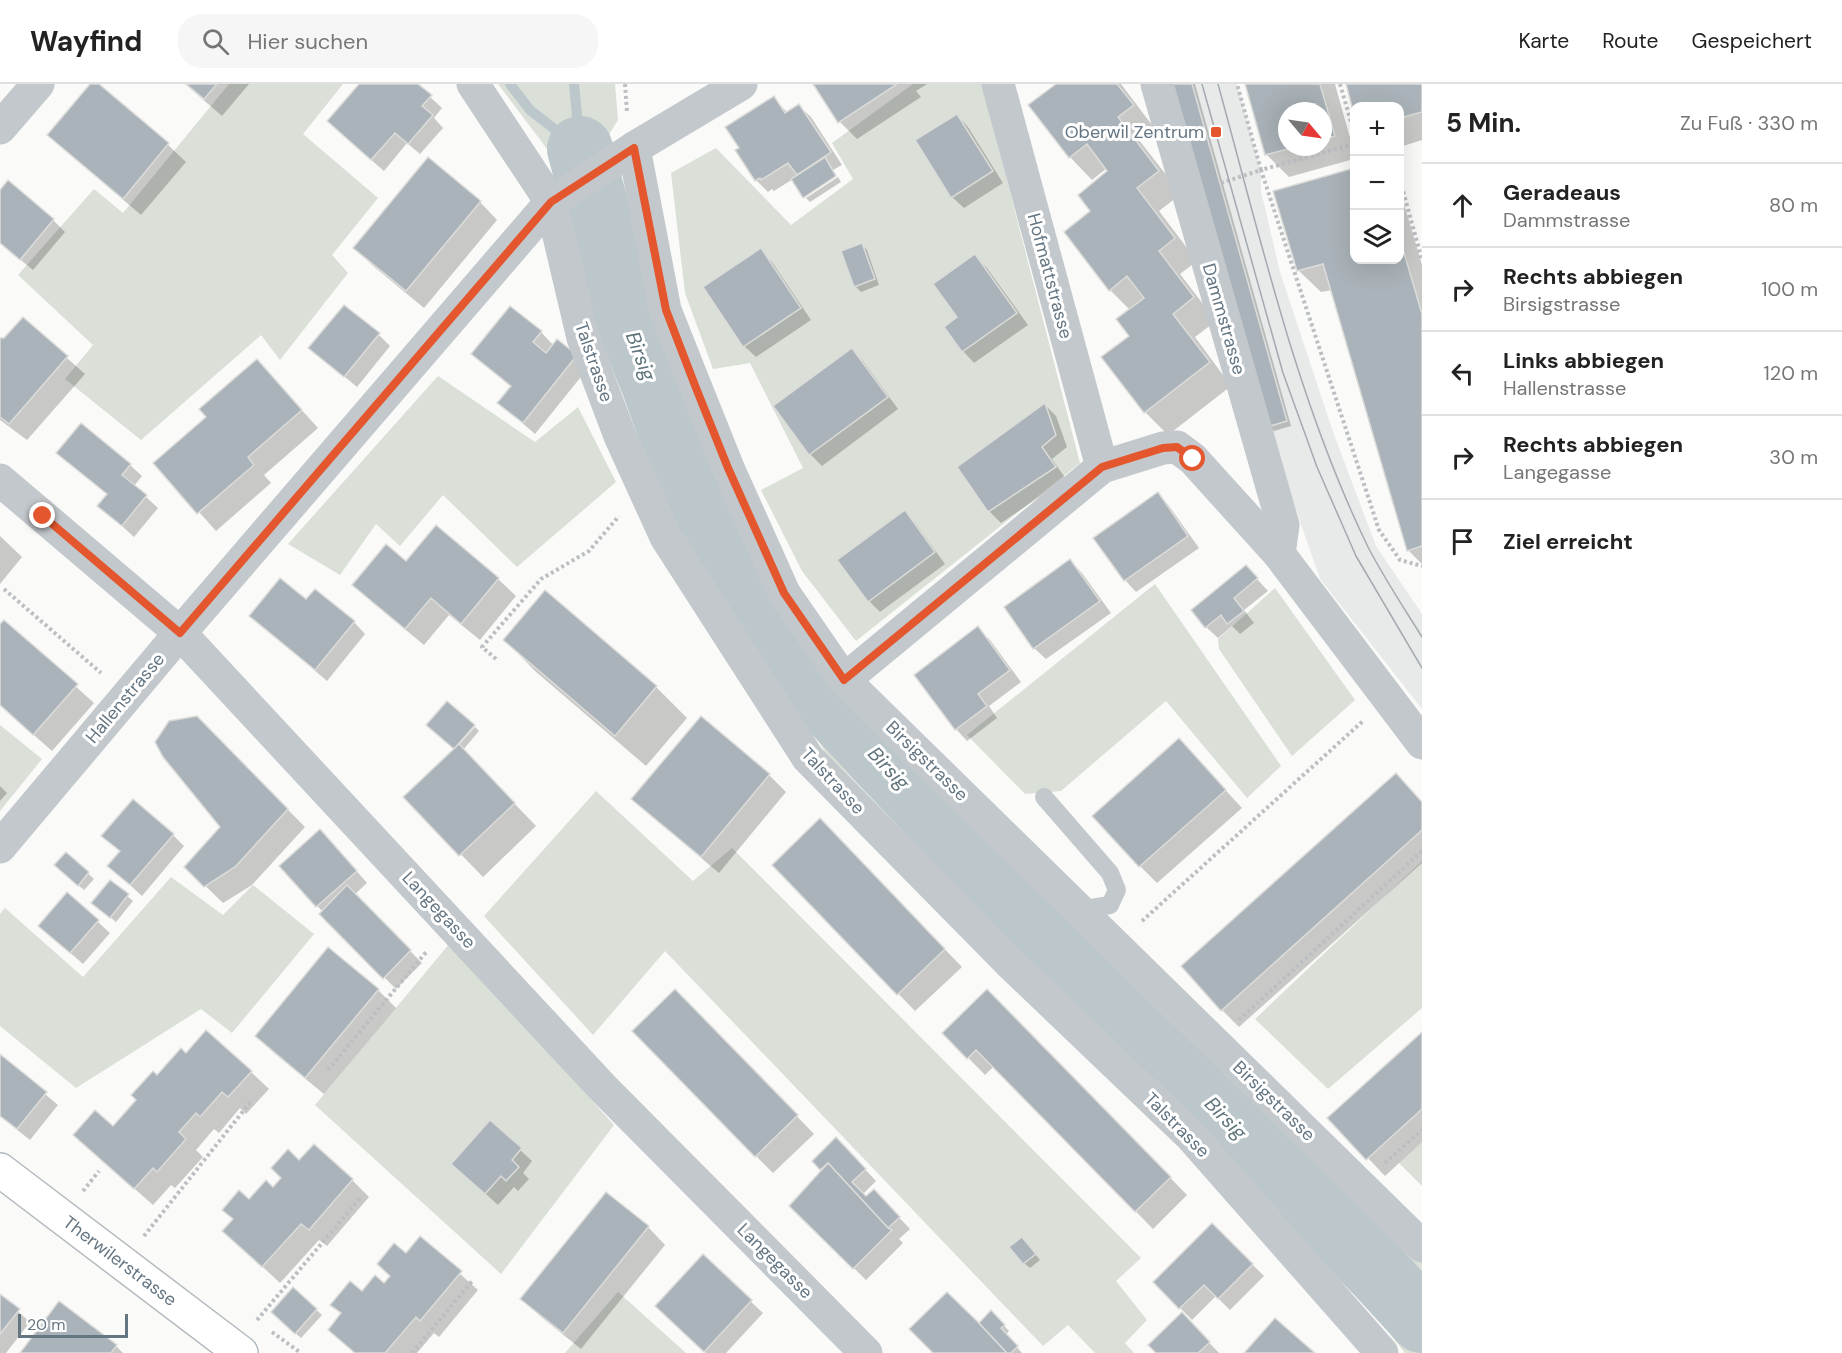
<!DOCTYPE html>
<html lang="de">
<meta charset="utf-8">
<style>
:root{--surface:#fff;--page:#f6f6f6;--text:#222;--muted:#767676;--line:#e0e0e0}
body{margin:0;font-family:"DM Sans",sans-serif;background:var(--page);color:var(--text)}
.controls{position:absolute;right:18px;top:18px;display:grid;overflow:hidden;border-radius:12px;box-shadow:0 6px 24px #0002}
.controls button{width:54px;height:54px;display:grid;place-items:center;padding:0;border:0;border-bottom:2px solid var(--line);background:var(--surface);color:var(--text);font:30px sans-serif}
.compass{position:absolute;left:1278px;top:18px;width:54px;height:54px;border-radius:50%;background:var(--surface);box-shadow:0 6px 24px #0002;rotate:119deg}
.scale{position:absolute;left:18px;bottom:15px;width:110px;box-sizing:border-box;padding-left:6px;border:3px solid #657683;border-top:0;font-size:16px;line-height:21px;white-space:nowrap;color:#657683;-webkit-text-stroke:4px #fff;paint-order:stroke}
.stop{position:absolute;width:18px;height:18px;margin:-14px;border:4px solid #e4572e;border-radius:50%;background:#fff}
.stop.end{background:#e4572e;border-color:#fff;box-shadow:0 2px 6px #0008}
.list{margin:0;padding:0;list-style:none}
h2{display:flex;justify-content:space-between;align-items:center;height:78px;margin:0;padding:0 24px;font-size:26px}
h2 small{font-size:20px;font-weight:400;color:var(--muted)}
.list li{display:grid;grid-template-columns:39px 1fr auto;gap:18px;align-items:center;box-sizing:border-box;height:84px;padding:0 24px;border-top:2px solid var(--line)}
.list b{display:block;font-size:22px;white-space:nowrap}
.list p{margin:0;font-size:20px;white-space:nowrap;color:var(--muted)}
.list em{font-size:20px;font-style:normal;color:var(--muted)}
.icon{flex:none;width:33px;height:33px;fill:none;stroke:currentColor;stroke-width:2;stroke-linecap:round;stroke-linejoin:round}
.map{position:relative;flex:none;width:1422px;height:1269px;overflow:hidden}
header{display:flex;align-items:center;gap:36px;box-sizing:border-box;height:84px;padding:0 30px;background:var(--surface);border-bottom:2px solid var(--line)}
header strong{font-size:28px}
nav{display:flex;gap:33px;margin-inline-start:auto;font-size:21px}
.search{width:420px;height:54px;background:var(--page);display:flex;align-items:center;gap:15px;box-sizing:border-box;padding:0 21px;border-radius:24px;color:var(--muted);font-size:22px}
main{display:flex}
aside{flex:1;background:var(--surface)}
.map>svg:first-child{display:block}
</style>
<header>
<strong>Wayfind</strong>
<div class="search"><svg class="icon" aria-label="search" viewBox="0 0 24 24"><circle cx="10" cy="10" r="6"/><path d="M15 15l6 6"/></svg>Hier suchen</div>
<nav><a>Karte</a><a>Route</a><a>Gespeichert</a></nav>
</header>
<main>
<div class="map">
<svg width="1422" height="1269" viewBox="0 0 1422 1269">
<rect width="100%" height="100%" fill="#fafaf8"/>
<path fill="#e8e9e9" d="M1171 0H1237L1261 86V107L1280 188 1333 348 1376 462 1422 530V625L1320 495 1267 343Z"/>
<g fill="#dadfd7">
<path d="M229 0H343L303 50 378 114 332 171 348 189 280 276 261 251 141 356 65 295 93 261 18 191 94 105 123 129Z"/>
<path d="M498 0H615L618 36 605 57 557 78Z"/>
<path d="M913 0H982L1080 379 856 557 802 487 761 406 803 384 750 279 713 285 685 209 671 89 716 64 791 141 853 95 832 59Z"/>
<path d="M635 101 659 230 844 601 1422 1176V1269H1405L1382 1240 1224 1067 826 669 675 440 615 283 577 144Z"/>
<path d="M438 292 535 358 578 323 616 398 517 483 443 411 400 462 376 440 340 491 288 460Z"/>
<path d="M1155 500 1281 682 1247 714 1166 617 1061 707 1025 710 967 651Z"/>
<path d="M1275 504 1355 616 1292 672 1219 565 1218 555Z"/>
<path d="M0 641 42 675 0 727Z"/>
<path d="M596 707 693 797 732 764 1141 1174 1116 1197 1147 1236 1125 1259 1134 1269H1095L1068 1241 1043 1262 665 867 593 951 484 832Z"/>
<path d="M1422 777V924L1328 1005 1255 935Z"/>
<path d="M171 793 223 831 253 801 314 850 232 949 201 925 76 1004 0 942V830L5 824 83 893Z"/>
<path d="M450 859 614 1041 501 1190 315 1021Z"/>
<path d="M1422 1058V1102L1399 1079Z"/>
<path d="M618 1208 686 1269H565Z"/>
</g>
<g fill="#0003" fill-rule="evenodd">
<path d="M92 0H96L168 61 186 78 141 131 67 68 49 51Z"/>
<path d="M185 0H249L222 32Z"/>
<path d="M361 0H416L442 24 434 34 443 44 420 70 407 59 384 87 340 49Z"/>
<path d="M815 0H927L916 7 921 13 857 55 840 38Z"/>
<path d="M1057 0H1121L1155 45 1139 56 1181 110 1159 127 1197 177 1180 190 1216 237 1195 253 1231 302 1168 351 1145 328 1103 273 1131 252 1130 226 1110 206 1092 128 1110 88 1107 84 1092 96 1070 73Z"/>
<path d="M1172 0H1195L1291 342 1274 347 1268 342Z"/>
<path d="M1246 0H1335L1354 68V75L1289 93 1266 70ZM1287 27H1323V63H1287Z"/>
<path d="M1348 0H1422V56L1400 63V22H1354V25Z"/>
<path d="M773 14 788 29 799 22 811 33 842 81 833 86 836 90 804 112 793 95 774 107 772 105 768 108 756 96Z"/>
<path d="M957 31 968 43 1003 99 964 124 952 113Z"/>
<path d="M1354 86V176H1400V106L1422 181V480L1408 466 1332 206 1321 208 1298 186 1275 108Z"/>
<path d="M838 93 841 98 810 118 806 114Z"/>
<path d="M0 108 53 136 65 148 33 186 0 159Z"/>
<path d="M480 118 497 136 424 224 372 181 355 164Z"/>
<path d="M862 161 867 166 879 201 861 208 856 203 843 168Z"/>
<path d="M760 166 772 178 811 236 756 273 744 262Z"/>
<path d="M975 172 987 184 1028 241 974 279 963 267 959 234Z"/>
<path d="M23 235 85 290 27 356 0 336V256H5Z"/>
<path d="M541 248 554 262 588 284 535 350 499 319 511 303 473 270Z"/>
<path d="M379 251 390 262 357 303 310 264Z"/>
<path d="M851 266 863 277 898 325 822 382 810 370Z"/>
<path d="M257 277 318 344 264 391 271 399 216 447 155 379 208 333Z"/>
<path d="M1045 321 1056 332 1067 363 1052 375 1066 395 1001 439 989 427Z"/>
<path d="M58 369 130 381 142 392 134 402 158 424 134 453 99 421 108 411Z"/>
<path d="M1158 410 1169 422 1199 464 1136 508 1125 496 1095 454Z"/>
<path d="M905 428 916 440 945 480 880 528 869 517Z"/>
<path d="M436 443 498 495 516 512 480 556 449 531 424 561 372 518 354 501 406 479Z"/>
<path d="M0 452 22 473 0 500Z"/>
<path d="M1070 477 1082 489 1111 529 1046 575 1034 564Z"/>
<path d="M1246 483 1268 507 1244 526 1254 539 1240 550 1232 542 1218 554 1206 543Z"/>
<path d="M306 518 354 538 365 550 327 597 251 532Z"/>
<path d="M4 538 94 619 52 667 0 621V543Z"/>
<path d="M978 544 990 556 1021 598 989 622 997 634 967 657 956 645Z"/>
<path d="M505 556 656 603 687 634 646 682 535 587Z"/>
<path d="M197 634 305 743 252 801 223 819 186 783 222 743Z"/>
<path d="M475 643 479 647 463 666 536 742 483 793 405 713 456 664Z"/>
<path d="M1179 656 1242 724 1157 799 1140 782Z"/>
<path d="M769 691 786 708 719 789 651 732 633 715Z"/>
<path d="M1396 691 1422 718V779L1239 943 1222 926Z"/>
<path d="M0 702 7 709 0 717Z"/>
<path d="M173 751 184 762 142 812 109 782 121 768 103 752Z"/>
<path d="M837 754 962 883 915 927 774 781Z"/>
<path d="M332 759 367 799 354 811 422 879 396 905 321 830 323 828 281 782Z"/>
<path d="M66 770 94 795 84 806 61 787Z"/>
<path d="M111 798 133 817 116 838 99 824Z"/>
<path d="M67 810 110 849 83 880 52 853Z"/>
<path d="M329 865 378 906 396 924 324 1010 274 969 257 952Z"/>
<path d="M987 907 1187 1111 1153 1145 994 982 985 991 944 949Z"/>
<path d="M692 924 814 1050 773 1089 756 1072Z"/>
<path d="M1422 950V1058L1385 1092 1330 1034Z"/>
<path d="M186 971 251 988 269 1005 246 1030 240 1024 219 1049 214 1045 196 1066 203 1073 175 1104 171 1101 153 1121 93 1068 158 993Z"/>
<path d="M0 972 58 1021 30 1056 0 1032Z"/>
<path d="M490 1038 532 1077 523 1089 529 1095 518 1107 514 1103 498 1121 465 1091Z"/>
<path d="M848 1067 876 1097 863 1110 866 1114 885 1119 910 1145 899 1155 903 1159 866 1196 791 1122 822 1086 814 1077Z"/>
<path d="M299 1078 352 1096 369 1113 327 1162 319 1156 280 1199 224 1147 234 1136 224 1126 250 1117 273 1105Z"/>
<path d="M1212 1141 1264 1192 1230 1226 1216 1212 1192 1236 1155 1198Z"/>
<path d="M648 1143 665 1161 581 1265 540 1232 522 1215Z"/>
<path d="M420 1154 478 1206 439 1253 434 1249 417 1269H354L330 1246 342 1230 332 1221 384 1201Z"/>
<path d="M1027 1160 1040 1176 1030 1184 1024 1179Z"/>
<path d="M703 1173 763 1229 726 1269H706L668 1234Z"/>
<path d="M293 1205 322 1231 301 1254 278 1234Z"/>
<path d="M0 1212 30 1238 6 1269H0Z"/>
<path d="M991 1228 1009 1247 1006 1251 1022 1269H1009Z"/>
<path d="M1193 1242 1219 1269H1158Z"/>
<path d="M116 1262 123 1269H21Z"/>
</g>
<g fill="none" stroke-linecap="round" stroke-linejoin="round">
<g stroke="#bbc7cb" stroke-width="10">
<path d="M510 0 530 26 580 65"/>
<path d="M574 0 580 65"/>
</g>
<path stroke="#bbc7cb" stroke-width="66" d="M580 65 623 224 654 300 690 400 751 515 809 599 1035 840 1378 1188 1422 1236"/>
</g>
<g fill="#aab3b9" stroke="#dcdcda" stroke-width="1.5">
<path d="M90 0H99L169 59 123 115 47 51Z"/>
<path d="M186 0H217L204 15Z"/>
<path d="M359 0H418L432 11 422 22 433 31 408 60 395 49 371 76 327 37Z"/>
<path d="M813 0H897L838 39Z"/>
<path d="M1056 0H1117L1134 21 1118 33 1159 87 1137 104 1175 154 1159 167 1194 213 1173 230 1210 278 1144 329 1101 273 1129 252 1116 235 1144 214 1127 192 1109 207 1064 148 1090 127 1078 111 1107 87 1087 60 1069 74 1028 21Z"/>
<path d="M1171 0H1192L1287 337 1267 343Z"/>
<path d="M1245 0H1320L1335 52 1323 55V27H1287V63H1295L1265 71Z"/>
<path d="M1346 0H1422V28L1400 34V22H1354V31Z"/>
<path d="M774 12 785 29 799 20 831 68 797 91 788 79 761 96 760 94 755 97 735 66 739 64 725 43Z"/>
<path d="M957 30 993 87 951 114 915 56Z"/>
<path d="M428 73 481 117 406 207 353 164Z"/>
<path d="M825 73 836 92 803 114 791 95Z"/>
<path d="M1354 84V176H1400V155L1422 230V462L1407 467 1323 180 1297 187 1273 107Z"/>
<path d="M8 96 54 135 20 176 0 159V106Z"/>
<path d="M862 159 875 195 854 203 841 167Z"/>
<path d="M761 164 801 224 743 263 703 203Z"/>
<path d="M975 170 1017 229 962 268 944 243 957 233 933 200Z"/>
<path d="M344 221 380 249 344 293 308 264Z"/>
<path d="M510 222 542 247 533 258 546 269 557 255 577 271 523 339 497 319 511 302 471 270Z"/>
<path d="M23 233 68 272 9 340 0 333V254H4Z"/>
<path d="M852 264 888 313 809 371 773 322Z"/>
<path d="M257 275 302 326 248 373 254 381 197 430 153 379 206 333 199 325Z"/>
<path d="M1045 319 1056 351 1042 363 1056 383 988 428 957 383Z"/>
<path d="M81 339 131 380 122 391 147 411 122 442 97 422 107 410 56 369Z"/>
<path d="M1158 408 1188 452 1124 497 1093 454Z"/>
<path d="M905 426 935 468 868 518 837 476Z"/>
<path d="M436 441 499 494 461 540 431 514 405 545 352 501 386 460 406 477Z"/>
<path d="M1070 475 1100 517 1033 565 1004 523Z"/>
<path d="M1246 481 1258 494 1234 514 1244 527 1227 540 1221 531 1205 544 1191 526Z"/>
<path d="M280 494 306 515 315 505 355 537 315 586 249 532Z"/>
<path d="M545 506 657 602 615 652 503 556Z"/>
<path d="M4 536 78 600 33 651 0 621V540Z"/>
<path d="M978 542 1010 586 978 610 987 622 955 646 914 591Z"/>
<path d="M447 617 475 641 454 665 426 641Z"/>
<path d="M197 632 288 725 235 783 204 803 184 783 220 743 163 673 155 658 169 637Z"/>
<path d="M701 632 770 690 701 773 631 715Z"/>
<path d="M1179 654 1226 706 1139 783 1092 732Z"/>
<path d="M459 660 515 719 459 772 403 713Z"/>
<path d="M1396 689 1422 718V746L1221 927 1181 882Z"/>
<path d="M133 715 174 750 130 801 107 782 120 767 101 752Z"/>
<path d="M820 734 945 865 897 911 772 781Z"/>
<path d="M320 745 357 787 316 823 279 782Z"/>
<path d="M66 768 89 788 78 802 54 781Z"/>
<path d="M110 796 129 810 110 834 91 819Z"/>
<path d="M347 801 411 866 383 895 319 830Z"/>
<path d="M67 808 99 836 70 869 38 842Z"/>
<path d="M328 863 379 905 305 994 255 952Z"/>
<path d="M675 905 798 1031 755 1073 632 947Z"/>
<path d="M987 905 1171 1093 1135 1128 976 966 967 975 942 949Z"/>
<path d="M206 946 252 987 228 1013 222 1008 200 1033 196 1029 179 1048 186 1055 157 1088 153 1084 134 1105 73 1051 95 1026 113 1042 136 1016 131 1011 153 987 157 991 181 964 186 969Z"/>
<path d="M1422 948V1025L1366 1076 1327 1034Z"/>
<path d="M0 970 47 1008 17 1045 0 1032Z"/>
<path d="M490 1036 522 1064 512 1076 519 1083 506 1097 501 1092 485 1110 451 1080Z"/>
<path d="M836 1053 866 1085 852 1098 866 1112 874 1105 900 1133 888 1144 828 1079 820 1086 812 1077Z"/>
<path d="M314 1060 353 1095 309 1146 301 1140 262 1183 222 1147 233 1135 222 1126 239 1106 249 1115 266 1096 273 1103 281 1094 271 1084 288 1065 299 1076Z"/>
<path d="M828 1079 888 1144 892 1146 853 1185 789 1122Z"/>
<path d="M606 1108 649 1142 563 1249 520 1215Z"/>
<path d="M1212 1139 1253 1180 1218 1215 1204 1201 1179 1225 1153 1198Z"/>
<path d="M420 1152 462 1187 420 1237 416 1233 385 1269H355L328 1246 341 1229 330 1221 350 1197 362 1207 375 1191 384 1199 390 1192 377 1180 394 1159 406 1169Z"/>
<path d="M1022 1153 1036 1170 1023 1180 1009 1163Z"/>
<path d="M703 1170 752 1216 704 1268 655 1222Z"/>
<path d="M293 1203 317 1225 295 1250 271 1228Z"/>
<path d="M947 1208 979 1239 1007 1269H933L909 1245Z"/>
<path d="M0 1210 20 1225 0 1250Z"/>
<path d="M59 1217 117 1261 111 1269H20Z"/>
<path d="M991 1226 1005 1241 1001 1244 1018 1262 1011 1269H1007L979 1239Z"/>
<path d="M1182 1228 1210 1258 1198 1269H1156L1148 1261Z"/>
<path d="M1275 1234 1315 1269H1244Z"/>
</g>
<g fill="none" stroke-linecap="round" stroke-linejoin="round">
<g stroke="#b3babf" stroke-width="36">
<path id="secondary" d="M0 1086 241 1269"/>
</g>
<g stroke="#bbbfc2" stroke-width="4" stroke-dasharray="3 3" stroke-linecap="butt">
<path d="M625 0 627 28"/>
<path d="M1340 0 1354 48"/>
<path d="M1354 60 1261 86 1379 446 1400 476 1422 482"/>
<path d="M1400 96 1422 176"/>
<path d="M1221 99 1261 86 1237 0"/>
<path d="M4 505 101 589"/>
<path d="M496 575 482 563 541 495 589 467 619 432"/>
<path d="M1142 837 1363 637"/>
<path d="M1239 936 1422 767"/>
<path d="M328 986 427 867"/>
<path d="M1385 1079 1422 1046"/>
<path d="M83 1107 99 1087"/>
<path d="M144 1152 252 1016"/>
<path d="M257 1236 361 1113"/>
<path d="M272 1248 301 1269"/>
<path d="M412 1269 473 1196"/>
</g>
<path stroke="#c3c8cc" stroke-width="18" d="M1044 713 1110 789 1117 806 1110 821 1079 826"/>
<g stroke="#c3c8cc" stroke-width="33">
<path d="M473 0 551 118 583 254 620 352 666 453 808 674 1009 878 1191 1052 1382 1269"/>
<path d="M998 0 1102 383"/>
<path d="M1157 0 1283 441 1279 470"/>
<path d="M0 44 38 0"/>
<path d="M634 64 665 226 696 304 728 384 784 509 844 596 1422 1162"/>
<path d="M0 396 180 549 602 1003 866 1269"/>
<path d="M844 596 1102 383 1163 364 1177 363 1193 375 1279 470 1422 659"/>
<path d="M0 763 180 549 551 118 634 64 741 0"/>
</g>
<use href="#secondary" stroke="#fff" stroke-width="33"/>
<g stroke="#a2aab0" stroke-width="1.5">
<path d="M1202 0 1283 289 1317 383 1356 472 1422 584"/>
<path d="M1218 0C1261 156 1297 317 1368 463 1384 494 1404 524 1422 553"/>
</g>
</g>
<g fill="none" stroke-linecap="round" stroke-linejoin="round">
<path stroke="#e4572e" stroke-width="8" d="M43 432 180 549 551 118 634 64 666 226 696 304 728 384 784 509 844 596 1102 383 1163 364 1177 363 1193 375"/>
</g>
<rect fill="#e4572e" stroke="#fff" stroke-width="2" x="1210" y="42" width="12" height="12" rx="3"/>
<g text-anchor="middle" stroke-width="6" stroke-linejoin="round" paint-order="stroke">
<g font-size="18" fill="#657683" stroke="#fff" text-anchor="end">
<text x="1204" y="54">Oberwil Zentrum</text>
</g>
<g font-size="18" fill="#657683" stroke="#fff">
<text transform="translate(1050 192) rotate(75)" y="6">Hofmattstrasse</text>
<text transform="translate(1224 235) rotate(74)" y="6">Dammstrasse</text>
<text transform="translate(594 278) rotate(71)" y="6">Talstrasse</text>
<text transform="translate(125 614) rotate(-50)" y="6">Hallenstrasse</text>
<text transform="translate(927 677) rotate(44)" y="6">Birsigstrasse</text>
<text transform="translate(833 697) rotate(47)" y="6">Talstrasse</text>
<text transform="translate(439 826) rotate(47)" y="6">Langegasse</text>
<text transform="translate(1274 1017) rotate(44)" y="6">Birsigstrasse</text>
<text transform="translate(1177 1041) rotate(45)" y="6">Talstrasse</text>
<text transform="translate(120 1177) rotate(37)" y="6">Therwilerstrasse</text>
<text transform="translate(775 1177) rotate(45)" y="6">Langegasse</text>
</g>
<g font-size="20" font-style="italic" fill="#60757c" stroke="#fff">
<text transform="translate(641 272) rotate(69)" y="7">Birsig</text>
<text transform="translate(889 684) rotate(47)" y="7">Birsig</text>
<text transform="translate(1226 1034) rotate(46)" y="7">Birsig</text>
</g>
</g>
</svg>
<div class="controls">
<button>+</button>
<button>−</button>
<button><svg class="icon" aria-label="layers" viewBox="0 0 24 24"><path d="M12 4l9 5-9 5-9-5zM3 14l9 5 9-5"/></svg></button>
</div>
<svg class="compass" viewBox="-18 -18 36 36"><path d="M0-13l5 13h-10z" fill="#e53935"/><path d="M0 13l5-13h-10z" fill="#767676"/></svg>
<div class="scale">20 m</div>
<div class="stop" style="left:1193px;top:375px"></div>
<div class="stop end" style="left:43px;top:432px"></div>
</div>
<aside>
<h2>5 Min.<small>Zu Fuß · 330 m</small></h2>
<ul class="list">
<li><svg class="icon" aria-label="ahead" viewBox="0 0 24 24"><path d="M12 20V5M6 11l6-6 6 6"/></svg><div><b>Geradeaus</b><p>Dammstrasse</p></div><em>80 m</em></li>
<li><svg class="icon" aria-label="right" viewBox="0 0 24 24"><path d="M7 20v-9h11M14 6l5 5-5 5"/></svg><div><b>Rechts abbiegen</b><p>Birsigstrasse</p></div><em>100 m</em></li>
<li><svg class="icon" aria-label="left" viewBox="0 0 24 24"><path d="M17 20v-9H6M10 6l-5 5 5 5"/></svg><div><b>Links abbiegen</b><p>Hallenstrasse</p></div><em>120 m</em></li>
<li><svg class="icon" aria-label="right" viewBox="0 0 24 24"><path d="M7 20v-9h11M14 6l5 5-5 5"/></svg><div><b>Rechts abbiegen</b><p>Langegasse</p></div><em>30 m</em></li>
<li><svg class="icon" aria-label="arrive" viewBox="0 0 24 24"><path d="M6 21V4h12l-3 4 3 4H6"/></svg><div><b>Ziel erreicht</b></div></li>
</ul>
</aside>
</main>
